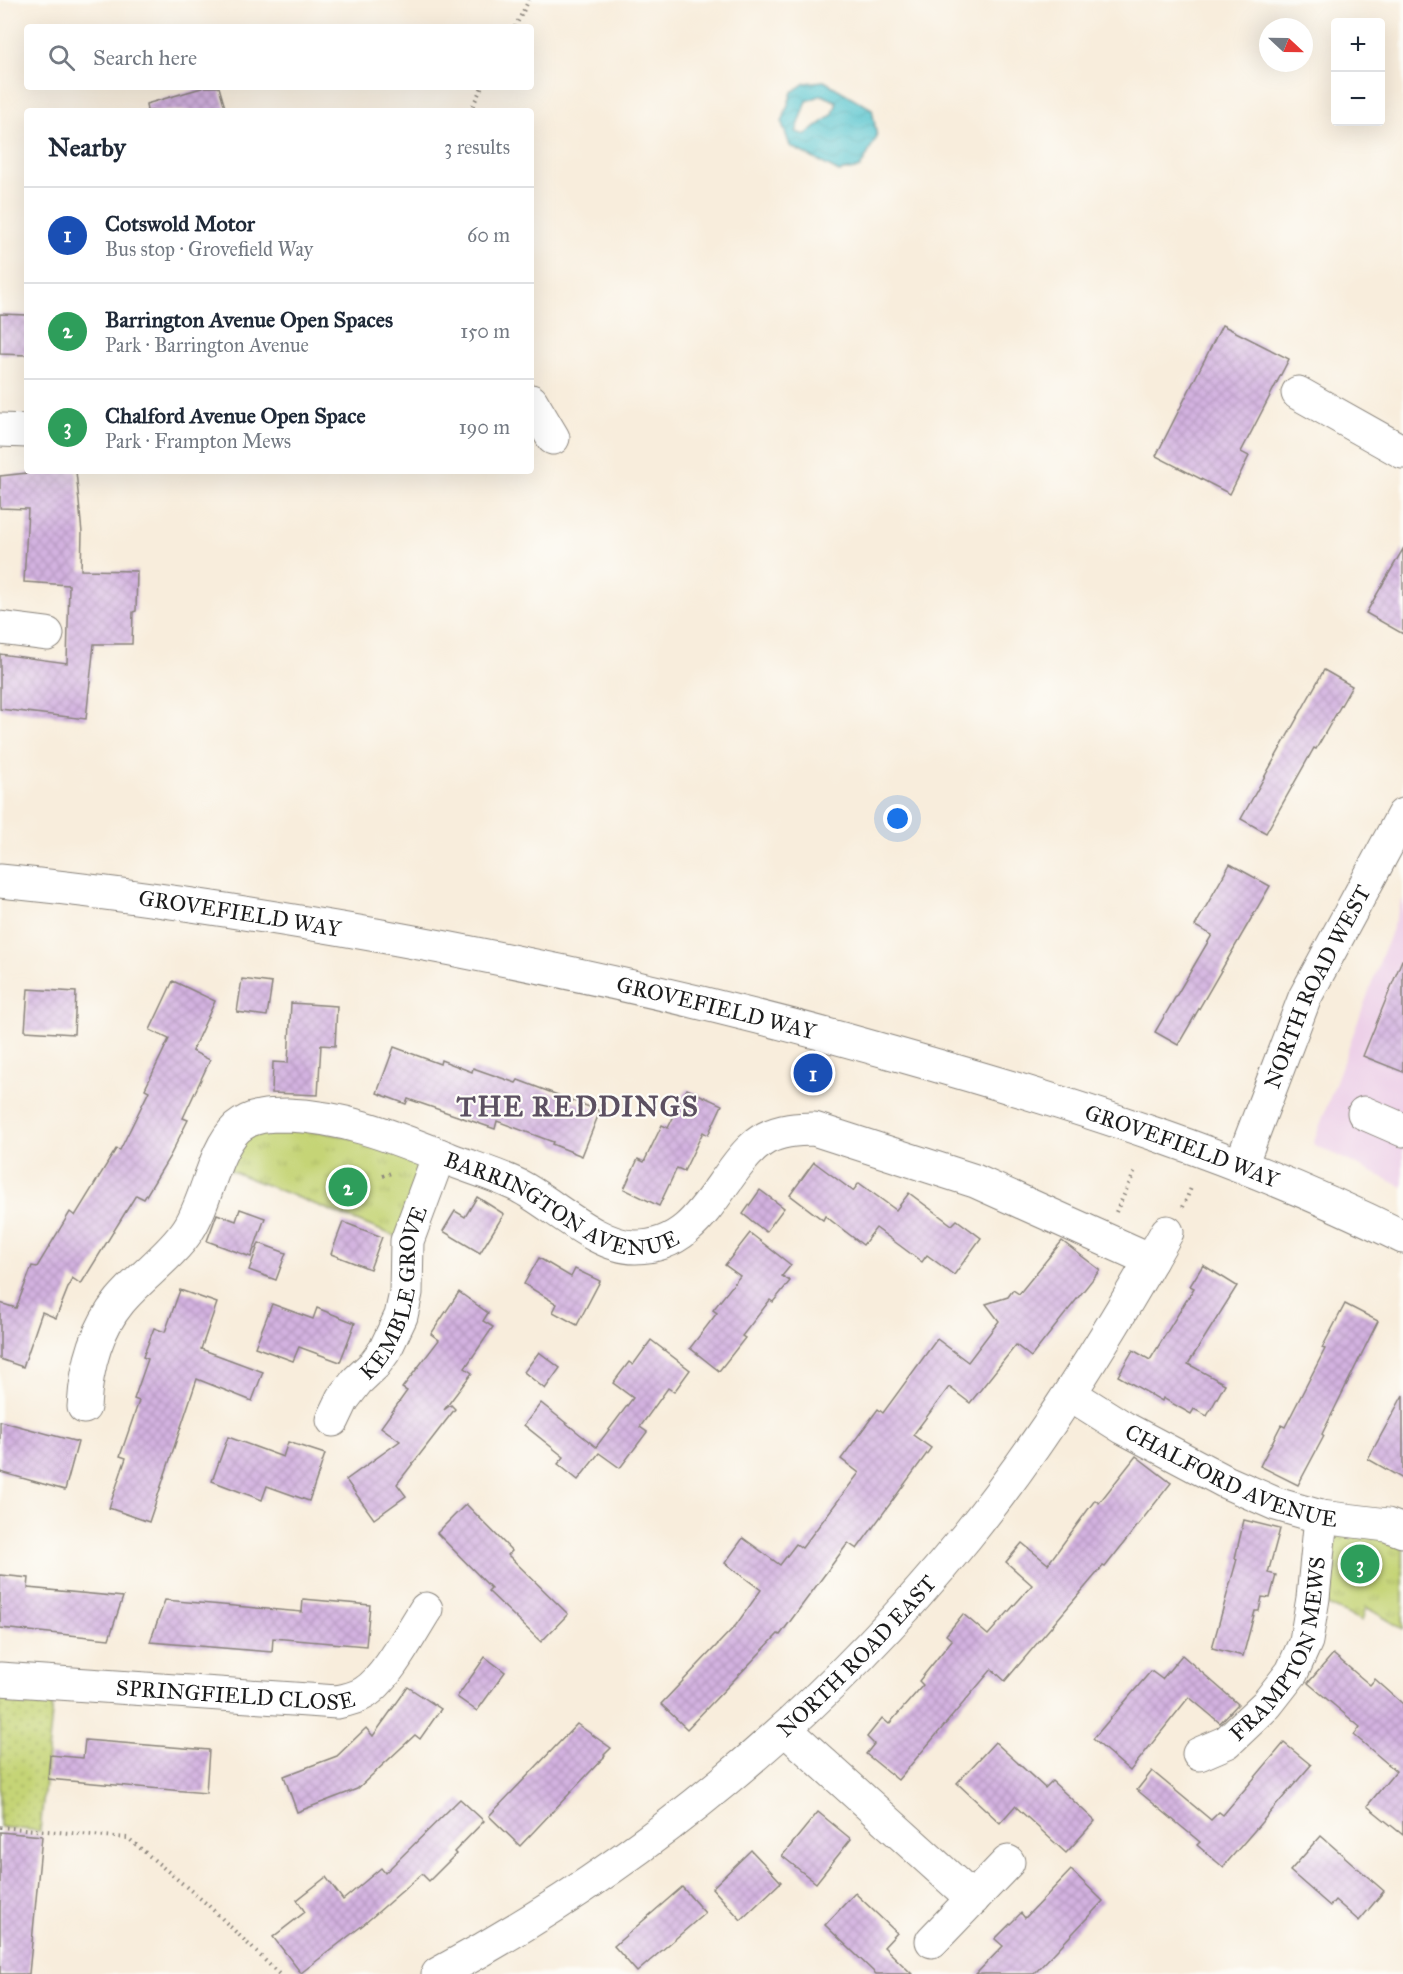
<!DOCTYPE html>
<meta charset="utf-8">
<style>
:root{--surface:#fff;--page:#f6f6f7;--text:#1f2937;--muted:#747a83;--line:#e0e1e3;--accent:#0f766e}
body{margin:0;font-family:"IM FELL Great Primer",serif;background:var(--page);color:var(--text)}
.controls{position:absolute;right:18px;top:18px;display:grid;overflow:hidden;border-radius:6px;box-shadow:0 6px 24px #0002}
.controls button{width:54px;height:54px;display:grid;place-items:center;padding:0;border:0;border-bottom:2px solid var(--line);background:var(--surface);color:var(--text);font:30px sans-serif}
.compass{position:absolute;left:1259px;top:18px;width:54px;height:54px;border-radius:50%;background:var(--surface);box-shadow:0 6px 24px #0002;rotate:112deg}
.you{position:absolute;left:898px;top:819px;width:21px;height:21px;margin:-15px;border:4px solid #fff;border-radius:50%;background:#1a73e8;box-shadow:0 0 0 9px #1a73e833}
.badge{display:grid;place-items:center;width:39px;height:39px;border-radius:50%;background:var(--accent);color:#fff;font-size:20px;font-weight:700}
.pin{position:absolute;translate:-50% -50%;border:3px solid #fff;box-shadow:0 2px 6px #0006}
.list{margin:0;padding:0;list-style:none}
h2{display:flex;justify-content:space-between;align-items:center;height:78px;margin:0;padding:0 24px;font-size:26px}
h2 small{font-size:20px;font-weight:400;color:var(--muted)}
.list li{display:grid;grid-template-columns:39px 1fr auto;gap:18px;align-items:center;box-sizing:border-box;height:96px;padding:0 24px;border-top:2px solid var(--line)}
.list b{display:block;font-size:22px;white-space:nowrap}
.list p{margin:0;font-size:20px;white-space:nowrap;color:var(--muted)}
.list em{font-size:20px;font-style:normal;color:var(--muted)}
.icon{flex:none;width:33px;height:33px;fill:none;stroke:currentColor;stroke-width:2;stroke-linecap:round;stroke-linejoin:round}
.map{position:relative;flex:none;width:1403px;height:1974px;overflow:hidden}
.search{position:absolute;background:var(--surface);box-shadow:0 6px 24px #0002;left:24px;top:24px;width:510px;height:66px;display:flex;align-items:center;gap:15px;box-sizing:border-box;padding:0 21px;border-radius:6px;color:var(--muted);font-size:22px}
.panel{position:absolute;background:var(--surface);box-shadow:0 6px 24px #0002;left:24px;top:108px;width:510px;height:366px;border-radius:6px}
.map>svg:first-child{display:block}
</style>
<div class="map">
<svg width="1403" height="1974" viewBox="0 0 1403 1974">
<defs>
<pattern id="grass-dots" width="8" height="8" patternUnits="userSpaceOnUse" patternTransform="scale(1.5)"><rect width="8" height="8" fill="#c5d476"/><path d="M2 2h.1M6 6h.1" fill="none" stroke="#a9b566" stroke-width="1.8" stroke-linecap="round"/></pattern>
<pattern id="park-tufts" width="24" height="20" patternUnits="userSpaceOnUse" patternTransform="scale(1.5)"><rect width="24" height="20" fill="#c5d476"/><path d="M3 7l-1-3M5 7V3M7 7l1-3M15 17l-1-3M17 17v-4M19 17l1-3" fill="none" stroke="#a9b566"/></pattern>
<pattern id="water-waves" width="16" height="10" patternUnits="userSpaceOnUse" patternTransform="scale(1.5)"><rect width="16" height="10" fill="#57c4ce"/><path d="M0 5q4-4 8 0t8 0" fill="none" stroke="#4ba8b0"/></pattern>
<pattern id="building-cross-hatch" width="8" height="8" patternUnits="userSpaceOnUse" patternTransform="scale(1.5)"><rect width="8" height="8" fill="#d3b2e0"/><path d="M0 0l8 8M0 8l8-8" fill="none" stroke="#b598c0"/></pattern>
</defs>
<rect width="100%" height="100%" fill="#fdfcf7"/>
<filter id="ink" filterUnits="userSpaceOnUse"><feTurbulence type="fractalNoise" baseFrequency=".0167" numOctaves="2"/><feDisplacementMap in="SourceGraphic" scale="12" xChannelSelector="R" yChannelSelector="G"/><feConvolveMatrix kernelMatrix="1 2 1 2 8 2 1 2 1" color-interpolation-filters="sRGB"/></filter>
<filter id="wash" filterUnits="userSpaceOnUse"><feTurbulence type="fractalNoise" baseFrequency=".008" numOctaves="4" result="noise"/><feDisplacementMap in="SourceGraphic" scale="24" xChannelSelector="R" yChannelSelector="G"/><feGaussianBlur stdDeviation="1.35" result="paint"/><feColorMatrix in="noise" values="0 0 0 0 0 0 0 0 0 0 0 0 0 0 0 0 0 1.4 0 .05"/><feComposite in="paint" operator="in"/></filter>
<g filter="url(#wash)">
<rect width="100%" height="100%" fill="#f8eddc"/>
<path fill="#edd0e8" d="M1403 898V1187L1313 1144Z"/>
<path fill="url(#grass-dots)" stroke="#707849" stroke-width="1.5" d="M0 1679 55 1683 40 1831 0 1827Z"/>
<g fill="url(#park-tufts)" stroke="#707849" stroke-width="1.5">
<path d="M252 1118 439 1155 407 1241 216 1165Z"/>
<path d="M1321 1517 1403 1531V1629L1366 1607 1362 1621 1313 1598Z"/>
</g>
<path fill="url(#water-waves)" stroke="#3a7075" stroke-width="1.5" fill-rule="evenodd" d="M824 81 872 109 877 137 860 168 839 172 790 146 782 123 792 92 805 83ZM822 95 837 102 833 114 806 135 796 132 807 101Z"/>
<g id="blocks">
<g fill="url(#building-cross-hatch)">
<path d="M205 87H219L226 111H147L146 104Z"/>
<path d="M0 314 27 315V355L0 354Z"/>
<path d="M1222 325 1289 359 1241 452 1249 456 1230 494 1156 456Z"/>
<path d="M46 471H76L82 533 81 570 137 571 136 611 133 612 132 644H94L86 719 0 709V654L67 663 69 585 24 582 28 509 0 508V476Z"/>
<path d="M1403 549V634L1366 613Z"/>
<path d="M1324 670 1352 686 1316 749 1314 748 1266 833 1241 819Z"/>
<path d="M1230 864 1270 886 1178 1045 1155 1032 1212 935 1195 926Z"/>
<path d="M1402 960H1403V1072L1363 1056Z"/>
<path d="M242 979 272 983 267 1016 237 1012Z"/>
<path d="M173 981 215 1001 192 1051 210 1060 183 1118 188 1120 170 1156 144 1199 136 1195 81 1284 72 1278 56 1318 42 1312 23 1367 0 1359V1303L16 1308 32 1266 37 1267 70 1212 75 1216 116 1149 120 1150 149 1091 145 1089 169 1039 150 1030Z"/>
<path d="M28 989 76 992 74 1034 25 1031Z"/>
<path d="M291 1003 337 1006 335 1046 321 1045 318 1095 272 1093 273 1062 288 1063Z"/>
<path d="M394 1047 440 1064 441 1060 472 1072 473 1068 516 1083 518 1080 600 1111 582 1156 552 1144 553 1142 497 1121 495 1129 408 1099 406 1104 377 1093Z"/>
<path d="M687 1089 722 1105 708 1135 703 1132 684 1171 677 1168 659 1206 624 1189 638 1159 644 1162 662 1125 668 1128Z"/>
<path d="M814 1162 853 1191 859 1183 896 1210 909 1193 952 1225 957 1220 981 1238 954 1275 927 1255 922 1262 876 1228 863 1245 825 1216 823 1220 790 1195Z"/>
<path d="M760 1190 784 1208 766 1232 743 1214Z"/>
<path d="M477 1197 504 1214 480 1253 443 1231 455 1211 465 1217Z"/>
<path d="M240 1209 265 1218 251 1257 207 1241 217 1214 236 1221Z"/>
<path d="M343 1222 382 1237 370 1269 331 1254Z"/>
<path d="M750 1233 791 1265 782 1276 790 1281 773 1302 770 1300 742 1336 745 1338 719 1371 690 1348 717 1313 713 1310 740 1276 725 1265Z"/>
<path d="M1062 1241 1100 1270 1031 1357 1016 1345 970 1403 949 1387 913 1435 931 1448 857 1549 848 1543 780 1635 778 1634 687 1729 661 1704 736 1625 761 1590 725 1563 743 1538 780 1565 796 1544 802 1548 859 1473 841 1459 878 1409 883 1413 937 1339 968 1362 999 1321 986 1304 1008 1297 1013 1290 1019 1294Z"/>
<path d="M259 1243 286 1253 276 1280 249 1270Z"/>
<path d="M539 1258 571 1277 575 1269 600 1281 577 1325 553 1312 557 1304 524 1284Z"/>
<path d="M1203 1265 1237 1286 1188 1364 1225 1384 1207 1416 1194 1409 1191 1414 1163 1398 1162 1401 1118 1376 1133 1350 1150 1360 1194 1288 1190 1286Z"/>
<path d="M180 1290 217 1303 201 1349 263 1372 252 1401 197 1379 149 1522 109 1508 126 1458 120 1456 139 1401 134 1399 148 1359 143 1357 154 1328 165 1332Z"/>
<path d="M459 1292 488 1313 483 1321 493 1327 465 1368 472 1373 444 1410 451 1405 455 1409 397 1484 406 1496 374 1519 346 1480 400 1441 381 1427 407 1391 402 1388 439 1340 431 1334Z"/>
<path d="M272 1304 313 1319 317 1308 355 1323 340 1362 299 1347 293 1361 255 1347Z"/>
<path d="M1345 1304 1378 1321 1322 1434 1324 1436 1298 1485 1260 1466 1281 1425 1285 1427 1325 1349 1322 1348Z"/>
<path d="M651 1340 690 1370 674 1392 668 1388 640 1427 647 1432 620 1468 599 1453 578 1480 558 1464 564 1457 524 1425 541 1403 596 1447 633 1398 613 1383 629 1362 633 1365Z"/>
<path d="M539 1352 560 1368 545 1389 524 1372Z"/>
<path d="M1403 1395V1479L1368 1459Z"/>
<path d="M0 1421 78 1442 65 1490 0 1472Z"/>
<path d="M228 1437 283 1457 288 1442 325 1454 309 1501 267 1486 262 1500 212 1481Z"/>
<path d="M1136 1456 1171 1483 1105 1567 1103 1566 1005 1681 992 1669 898 1780 866 1754 874 1744 867 1737 882 1718 889 1724 923 1685 919 1681 952 1640 946 1635 963 1614 988 1635 1032 1585 1006 1562 1022 1543 1048 1564 1095 1500 1099 1503Z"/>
<path d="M466 1504 512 1551 508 1555 568 1614 541 1642 488 1591 491 1588 437 1533Z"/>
<path d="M1244 1520 1280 1529 1268 1573 1276 1575 1270 1598 1262 1597 1259 1611H1255L1243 1656 1212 1648 1237 1559 1235 1558Z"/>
<path d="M0 1575 29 1578 28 1588 123 1597 109 1639 0 1628Z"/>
<path d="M303 1599 370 1605 366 1646 273 1638 272 1652 150 1642 165 1600 302 1612Z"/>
<path d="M1333 1654 1370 1685 1375 1679 1403 1704V1835L1367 1806 1396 1771 1354 1735 1360 1727 1308 1683Z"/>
<path d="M1182 1655 1238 1704 1220 1723 1189 1697 1130 1771 1093 1739 1151 1671 1162 1679Z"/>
<path d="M485 1657 505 1672 477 1711 457 1697Z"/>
<path d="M408 1687 441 1709 420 1739 415 1735 357 1789 297 1812 284 1776 337 1756 366 1728 373 1736Z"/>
<path d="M577 1724 611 1748 604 1755 605 1756 520 1846 489 1816Z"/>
<path d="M85 1740 209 1750 206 1793 48 1779 50 1755 83 1758Z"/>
<path d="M995 1742 1045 1788 1052 1781 1095 1821 1066 1853 1015 1806 1000 1823 957 1783Z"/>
<path d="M1284 1743 1311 1765 1223 1867 1197 1845 1200 1842 1137 1790 1152 1771 1211 1820 1219 1812 1223 1815Z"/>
<path d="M460 1799 484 1821 454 1852 456 1854 429 1881 422 1874 363 1925 301 1973 273 1937 305 1912 297 1900 326 1877 343 1900 381 1868 385 1873Z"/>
<path d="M818 1812 851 1839 816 1883 782 1856Z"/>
<path d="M0 1832 42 1836 29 1974H0Z"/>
<path d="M1321 1836 1384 1891 1359 1921 1335 1900 1330 1906 1290 1871Z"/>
<path d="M751 1850 781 1882 741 1920 712 1888Z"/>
<path d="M1071 1870 1103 1901 1058 1949 1034 1974H976L1003 1946 995 1939 1021 1913 1025 1918Z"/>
<path d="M682 1887 705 1913 637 1972 614 1946Z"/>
<path d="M855 1893 897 1933 884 1947 912 1974H876L825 1925Z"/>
</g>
</g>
</g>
<g filter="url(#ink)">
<use href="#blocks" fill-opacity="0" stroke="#8a847c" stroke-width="1.5"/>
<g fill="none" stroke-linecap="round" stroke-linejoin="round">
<g stroke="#8a847c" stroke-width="35">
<g id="minor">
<path d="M1298 393 1403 452"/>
<path d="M531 401 553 438"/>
<path d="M0 430 27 431"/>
<path d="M0 628 47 634"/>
<path id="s1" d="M0 881C126 893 251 913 376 935 554 967 729 1006 903 1056 1073 1104 1244 1158 1403 1237"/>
<path d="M1364 1113 1403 1130"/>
<path id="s2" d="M1241 1165 1305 997 1403 815"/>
<path id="s3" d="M1070 1394 1124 1428 1226 1482 1276 1504 1321 1517 1387 1525 1403 1531"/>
<path id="s4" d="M84 1407C86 1370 95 1331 120 1301 141 1276 170 1257 188 1230 207 1202 213 1151 237 1128 252 1115 270 1115 288 1115 347 1117 396 1138 449 1159 472 1168 497 1175 519 1186 552 1203 598 1248 636 1247 687 1247 707 1205 735 1168 744 1156 753 1145 766 1138 781 1130 798 1129 814 1129L975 1181 1151 1260"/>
<path id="s5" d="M333 1420 343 1399 357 1381 374 1365 385 1350 401 1316 406 1293 407 1241 439 1155"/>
<path id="s6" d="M0 1679 337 1702C347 1700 356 1698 364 1693 387 1679 411 1632 426 1609"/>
<path d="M785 1729 973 1899"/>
<path id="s7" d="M1199 1754 1227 1742 1267 1704 1292 1672 1306 1641 1313 1598 1321 1517"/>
<path d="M932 1941 1008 1862"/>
<path id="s8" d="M438 1974C640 1866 821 1715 966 1537 1042 1443 1107 1338 1167 1232"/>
</g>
</g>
<g stroke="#8a847c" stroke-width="4" stroke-dasharray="1.5 4.5" stroke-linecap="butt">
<path d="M515 27 529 0"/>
<path d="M470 111 482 87"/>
<path d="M383 1176 394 1172"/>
<path d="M1183 1207 1191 1188"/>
<path d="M1116 1212 1136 1169"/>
<path d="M0 1827 128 1838 208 1905 279 1974"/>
</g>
<use href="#minor" stroke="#fff" stroke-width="33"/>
</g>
</g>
<g text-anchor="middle" stroke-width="4.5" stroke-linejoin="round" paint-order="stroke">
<g font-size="22" fill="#1c1c1c" stroke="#fdfcf7">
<text dy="8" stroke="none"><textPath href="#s1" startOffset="242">GROVEFIELD WAY</textPath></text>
<text dy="8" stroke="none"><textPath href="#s2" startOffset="194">NORTH ROAD WEST</textPath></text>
<text dy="8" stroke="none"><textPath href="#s1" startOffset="728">GROVEFIELD WAY</textPath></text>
<text dy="8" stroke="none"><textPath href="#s1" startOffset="1214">GROVEFIELD WAY</textPath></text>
<text dy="8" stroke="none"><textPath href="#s4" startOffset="672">BARRINGTON AVENUE</textPath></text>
<text dy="8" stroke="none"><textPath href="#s5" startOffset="146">KEMBLE GROVE</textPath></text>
<text dy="8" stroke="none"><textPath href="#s3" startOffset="182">CHALFORD AVENUE</textPath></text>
<text dy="8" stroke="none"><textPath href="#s7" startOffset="142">FRAMPTON MEWS</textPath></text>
<text dy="8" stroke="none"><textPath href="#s8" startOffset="528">NORTH ROAD EAST</textPath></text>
<text dy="8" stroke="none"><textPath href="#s6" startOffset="236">SPRINGFIELD CLOSE</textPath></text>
</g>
<g font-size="28" font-weight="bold" letter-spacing="1.5" fill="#5c5061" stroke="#fdfcf7">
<text x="578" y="1116">THE REDDINGS</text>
</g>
</g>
</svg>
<div class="controls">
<button>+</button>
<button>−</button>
</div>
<svg class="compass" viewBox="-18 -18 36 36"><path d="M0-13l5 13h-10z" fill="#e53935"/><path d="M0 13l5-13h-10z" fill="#747a83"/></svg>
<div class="you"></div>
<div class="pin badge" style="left:813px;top:1073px;background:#1a4fb4">1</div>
<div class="pin badge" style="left:348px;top:1187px;background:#2e9e5b">2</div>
<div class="pin badge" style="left:1360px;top:1564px;background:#2e9e5b">3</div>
<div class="search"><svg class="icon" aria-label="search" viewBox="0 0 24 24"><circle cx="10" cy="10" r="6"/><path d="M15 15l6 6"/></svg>Search here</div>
<section class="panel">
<h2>Nearby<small>3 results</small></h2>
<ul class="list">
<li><span class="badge" style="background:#1a4fb4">1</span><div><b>Cotswold Motor</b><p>Bus stop · Grovefield Way</p></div><em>60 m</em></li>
<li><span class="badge" style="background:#2e9e5b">2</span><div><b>Barrington Avenue Open Spaces</b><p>Park · Barrington Avenue</p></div><em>150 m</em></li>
<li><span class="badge" style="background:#2e9e5b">3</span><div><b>Chalford Avenue Open Space</b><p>Park · Frampton Mews</p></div><em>190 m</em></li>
</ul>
</section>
</div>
